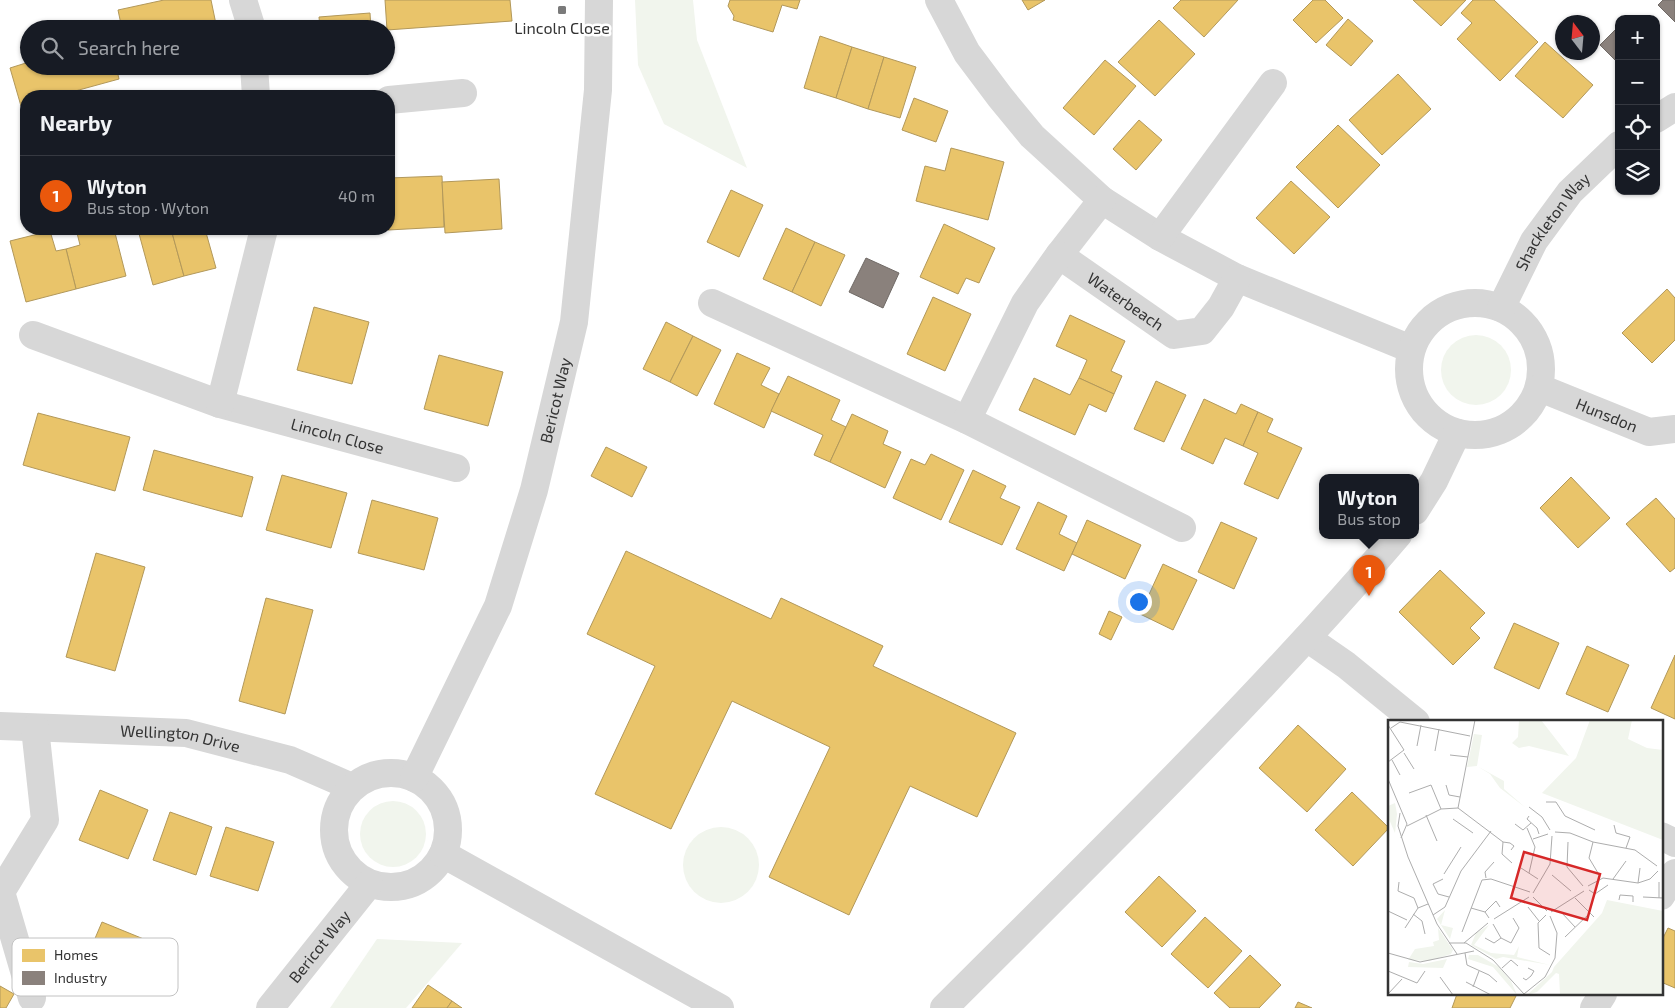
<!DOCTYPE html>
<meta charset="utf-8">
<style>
:root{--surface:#171b24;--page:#242831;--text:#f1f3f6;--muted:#9ea1a6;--line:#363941;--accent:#ea580c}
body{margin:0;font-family:"Exo 2",sans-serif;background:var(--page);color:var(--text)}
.controls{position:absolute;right:15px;top:15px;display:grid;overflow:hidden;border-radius:10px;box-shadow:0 1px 4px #0004}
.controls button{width:45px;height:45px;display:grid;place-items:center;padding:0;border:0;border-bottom:1px solid var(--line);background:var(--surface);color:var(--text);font:25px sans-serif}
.compass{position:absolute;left:1555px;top:15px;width:45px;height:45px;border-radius:50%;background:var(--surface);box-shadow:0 1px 4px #0004;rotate:344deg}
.you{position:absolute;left:1138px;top:601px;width:18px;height:18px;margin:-12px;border:4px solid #fff;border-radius:50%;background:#1a73e8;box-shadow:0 0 0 8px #1a73e833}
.badge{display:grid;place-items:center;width:32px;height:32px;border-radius:50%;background:var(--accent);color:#fff;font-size:16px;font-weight:700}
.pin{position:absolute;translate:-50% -41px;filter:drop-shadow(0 1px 2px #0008)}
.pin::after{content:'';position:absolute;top:26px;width:18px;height:15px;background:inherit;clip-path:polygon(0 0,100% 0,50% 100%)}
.popup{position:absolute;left:1319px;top:474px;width:100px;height:65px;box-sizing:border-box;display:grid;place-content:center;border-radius:10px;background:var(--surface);filter:drop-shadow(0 1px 4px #0005);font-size:16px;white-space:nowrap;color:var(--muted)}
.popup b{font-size:19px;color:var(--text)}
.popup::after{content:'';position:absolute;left:50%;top:100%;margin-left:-10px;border:10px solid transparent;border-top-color:var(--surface)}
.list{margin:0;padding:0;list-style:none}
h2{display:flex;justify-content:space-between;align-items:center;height:65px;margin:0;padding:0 20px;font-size:21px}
h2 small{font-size:16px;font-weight:400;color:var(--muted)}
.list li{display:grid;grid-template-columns:32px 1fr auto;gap:15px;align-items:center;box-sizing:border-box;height:80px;padding:0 20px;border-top:1px solid var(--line)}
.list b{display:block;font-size:19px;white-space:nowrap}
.list p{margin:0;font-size:16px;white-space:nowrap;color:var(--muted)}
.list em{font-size:16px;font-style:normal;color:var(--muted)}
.icon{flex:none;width:28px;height:28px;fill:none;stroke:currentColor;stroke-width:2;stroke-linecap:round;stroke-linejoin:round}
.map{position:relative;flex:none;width:1675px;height:1008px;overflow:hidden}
.search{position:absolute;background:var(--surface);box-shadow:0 1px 4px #0004;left:20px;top:20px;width:375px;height:55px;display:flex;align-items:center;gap:12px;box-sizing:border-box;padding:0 18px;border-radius:28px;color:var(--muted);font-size:19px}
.panel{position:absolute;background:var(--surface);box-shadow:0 1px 4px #0004;left:20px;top:90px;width:375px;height:145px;border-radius:20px}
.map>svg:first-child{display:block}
</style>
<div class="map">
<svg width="1675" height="1008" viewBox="0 0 1675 1008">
<rect width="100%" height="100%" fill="#fff"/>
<g fill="#f1f5ed">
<path d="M635 0H693L697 40 747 168 664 124 638 65Z"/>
<circle cx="1476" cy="370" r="35"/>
<circle cx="393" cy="834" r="33"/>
<circle cx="721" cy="865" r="38"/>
<path d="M377 939 462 943 406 1008H330Z"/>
</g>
<g fill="#e9c46a" stroke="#b2985a">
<path d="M164 0H211L217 29H122L118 10Z"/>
<path d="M385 0H510L512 21 387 30Z"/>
<path d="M730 0H800L797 9 782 5 773 32 733 20 734 16 728 6Z"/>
<path d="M1022 0H1045L1028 10Z"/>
<path d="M1181 0H1238L1204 37 1173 8Z"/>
<path d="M1313 0H1325L1343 18 1316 43 1293 20Z"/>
<path d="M1413 0H1466L1441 26Z"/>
<path d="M1473 0H1494L1538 42 1500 81 1457 39 1472 23 1461 13Z"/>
<path d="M370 13 371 29H320L319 17Z"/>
<path d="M1348 19 1373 41 1351 66 1326 45Z"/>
<path d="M1159 20 1195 54 1155 96 1118 62Z"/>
<path d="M820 36 852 47 836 98 804 88Z"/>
<path d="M1545 42 1593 85 1563 118 1515 76Z"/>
<path d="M852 47 884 57 868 109 836 98Z"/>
<path d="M884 57 916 67 900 118 868 109Z"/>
<path d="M1105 60 1136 86 1094 135 1063 108Z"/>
<path d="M29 62V66H116L119 79 57 96H26V105L21 106 10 68Z"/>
<path d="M1398 74 1431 109 1382 155 1349 120Z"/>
<path d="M914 98 948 111 936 142 902 130Z"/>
<path d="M1139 120 1162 140 1136 170 1113 149Z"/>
<path d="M1338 125 1380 165 1338 208 1296 167Z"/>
<path d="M951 148 1004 162 988 220 916 201 925 166 945 171Z"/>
<path d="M442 176 444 227 388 230 389 178Z"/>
<path d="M499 179 502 229 445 233 442 182Z"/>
<path d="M1291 181 1330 217 1294 254 1256 218Z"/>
<path d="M731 190 763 205 739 257 707 242Z"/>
<path d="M944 224 995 248 979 283 966 278 958 294 920 277Z"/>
<path d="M786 228 815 242 792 292 763 279Z"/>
<path d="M76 229H114L126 276 76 289 66 249 80 245Z"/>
<path d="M142 229H171L184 276 153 285 138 230Z"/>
<path d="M171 229H205L216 268 184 276Z"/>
<path d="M50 231 56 251 66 249 76 289 26 302 10 241Z"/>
<path d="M815 242 845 255 821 306 792 292Z"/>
<path d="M1667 289 1675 298V340L1652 363 1622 333Z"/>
<path d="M933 297 971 314 945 371 907 354Z"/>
<path d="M314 307 369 322 352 384 297 370Z"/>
<path d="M1070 315 1125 341 1111 371 1122 376 1114 394 1079 378 1087 360 1056 346Z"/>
<path d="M666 322 693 336 670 382 643 369Z"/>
<path d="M693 336 721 350 697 396 670 382Z"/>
<path d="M737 353 770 368 761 385 779 394 764 428 714 404Z"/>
<path d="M439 355 503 372 488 426 424 409Z"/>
<path d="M788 376 840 400 831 420 846 427 830 462 814 455 823 435 771 411Z"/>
<path d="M1034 378 1070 395 1079 378 1114 394 1106 412 1089 404 1075 435 1019 410Z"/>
<path d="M1156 381 1186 395 1164 442 1134 429Z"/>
<path d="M1204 399 1236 414 1241 404 1258 412 1243 446 1225 438 1213 464 1181 449Z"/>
<path d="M1258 412 1273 419 1267 432 1302 448 1278 499 1244 484 1258 453 1243 446Z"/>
<path d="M38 413 130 437 115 491 23 465Z"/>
<path d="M852 414 888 431 883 444 901 452 885 488 830 462Z"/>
<path d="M606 447 647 467 632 497 591 476Z"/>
<path d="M154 450 253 477 242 517 143 490Z"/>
<path d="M931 454 964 470 941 520 893 498 911 459 925 465Z"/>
<path d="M973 470 1006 486 1000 498 1020 507 1002 545 949 522Z"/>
<path d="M282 475 347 493 331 548 266 530Z"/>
<path d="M1571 477 1610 518 1578 548 1540 508Z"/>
<path d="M1656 498 1675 519V568L1670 572 1626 524Z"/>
<path d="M372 500 438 518 424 570 358 553Z"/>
<path d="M1038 502 1067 516 1059 534 1077 543 1064 571 1016 549Z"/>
<path d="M1087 520 1141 545 1125 579 1072 554Z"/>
<path d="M1221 522 1257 538 1234 589 1198 572Z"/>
<path d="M626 551 771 619 781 598 883 646 873 666 1016 733 977 817 910 786 849 915 769 877 830 747 732 701 671 829 595 794 655 666 587 634Z"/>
<path d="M96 553 145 567 115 671 66 657Z"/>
<path d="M1163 564 1197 580 1173 630 1140 614Z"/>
<path d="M1440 570 1485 613 1470 628 1480 638 1453 665 1399 612Z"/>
<path d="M266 598 313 610 285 714 239 701Z"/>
<path d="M1109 611 1122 617 1111 640 1099 634Z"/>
<path d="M1514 623 1559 643 1539 689 1494 668Z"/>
<path d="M1587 646 1629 665 1608 712 1566 694Z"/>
<path d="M1675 655V719L1651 708Z"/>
<path d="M1298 725 1346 769 1307 812 1259 768Z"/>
<path d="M100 790 148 810 128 859 79 840Z"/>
<path d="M1352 792 1389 828 1353 866 1315 830Z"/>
<path d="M170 812 212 827 196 875 153 860Z"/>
<path d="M226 827 274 842 258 891 210 876Z"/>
<path d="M1159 876 1196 911 1162 947 1125 912Z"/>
<path d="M1205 917 1242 951 1208 988 1171 954Z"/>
<path d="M102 922 151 942 131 990 82 969Z"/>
<path d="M1668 928 1675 931V988L1661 982V942Z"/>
<path d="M1250 955 1281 985 1259 1008H1230L1214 993Z"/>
<path d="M428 985 452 1001 447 1008H412Z"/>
<path d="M0 986 14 994 6 1008H0Z"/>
<path d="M1457 994H1517L1510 1008H1452Z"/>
<path d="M452 1001 462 1008H447Z"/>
<path d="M1298 1002 1312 1008H1295Z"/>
</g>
<g fill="#8a817c" stroke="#706a66">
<path d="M1663 0H1675V22L1658 5Z"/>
<path d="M1619 26V64L1600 45Z"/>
<path d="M866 258 899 273 883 308 849 292Z"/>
</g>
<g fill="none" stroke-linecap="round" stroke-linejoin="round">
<g stroke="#d7d7d7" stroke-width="28">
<path d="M243 0 252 29"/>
<path d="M939 0 967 53 1000 97 1032 136 1102 200 1160 237 1237 278 1411 349"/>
<path d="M254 66 256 96"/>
<path d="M389 100 463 93"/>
<path d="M1656 119 1675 107"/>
<path id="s1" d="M1102 200 1059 255 1174 335 1202 331 1221 307 1237 278"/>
<path d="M1160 237 1273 83"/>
<circle cx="1475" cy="369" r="66"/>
<path d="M712 303 967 420 1182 528"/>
<path id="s2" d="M1501 308 1534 241 1570 192 1619 145"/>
<path id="s3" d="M33 335 220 404 456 468"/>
<path id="s4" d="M1540 388 1649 432 1675 429"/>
<path d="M220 404 264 229"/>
<path d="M967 420 1025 303 1059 255"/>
<path d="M1415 511 1434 481 1457 433"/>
<path d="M1307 638 1346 665 1416 722"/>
<path id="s5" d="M0 726 186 733 290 760 352 787"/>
<circle cx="391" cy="830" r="57"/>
<path id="s6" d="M414 778 498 606 534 490 574 322 598 90 599 0"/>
<path d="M1661 836 1675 843"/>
<path d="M443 854 720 1008"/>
<path d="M1661 896 1675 873"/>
<path d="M32 998 1 892 45 820 35 728"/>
<path id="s7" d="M270 1008 369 884"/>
<path d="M944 1008C1099 853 1256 701 1398 535"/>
<path d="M1594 1008 1603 994"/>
</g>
</g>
<rect fill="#7a7a7a" stroke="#fff" stroke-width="2" x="557" y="5" width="10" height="10" rx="2.5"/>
<g text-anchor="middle" stroke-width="5" stroke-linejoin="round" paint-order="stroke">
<g font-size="16" fill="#333" stroke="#fff">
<text x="562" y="34">Lincoln Close</text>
</g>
<g font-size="16" fill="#333" stroke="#fff">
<text dy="6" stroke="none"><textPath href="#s2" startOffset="101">Shackleton Way</textPath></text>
<text dy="6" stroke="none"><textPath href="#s1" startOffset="151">Waterbeach</textPath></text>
<text dy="6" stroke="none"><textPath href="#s6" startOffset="405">Bericot Way</textPath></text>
<text dy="6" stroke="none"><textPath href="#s4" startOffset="72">Hunsdon</textPath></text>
<text dy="6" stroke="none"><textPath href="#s3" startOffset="321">Lincoln Close</textPath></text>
<text dy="6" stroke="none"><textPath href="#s5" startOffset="181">Wellington Drive</textPath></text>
<text dy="6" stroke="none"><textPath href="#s7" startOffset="79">Bericot Way</textPath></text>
</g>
</g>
<g transform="translate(1388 720)">
<rect width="275" height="275" fill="#fff"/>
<path d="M131 0H153L181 36 141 26 131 28 124 23 130 17ZM202 0H244L240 19 259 28 275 30V120L154 73 188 38ZM86 14 94 15 89 46 116 61V69L138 88 112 68 102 54 89 46 79 47ZM7 83 9 94 7 113 0 97V86ZM219 180 275 191V275H172L171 254 168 253 149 272 139 275 164 252 166 247 214 193ZM57 190 53 205 65 208 62 219 49 199ZM101 205 86 225 103 233 126 235 131 226 129 237 162 245 115 237 108 239 83 225 88 213ZM50 208 65 230 63 234 41 241 20 240 27 229 46 226 45 222 51 220ZM90 235 111 247 123 261 129 275 105 247 80 239 81 235ZM59 239 55 248 20 247 21 242 35 244Z" fill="#f1f5ed"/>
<path fill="none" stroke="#adadad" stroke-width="1" d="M0 5 16 30 0 42M3 8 12 2 82 16M29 26 33 5M47 31 51 9M16 33 26 49M62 35 80 37M4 40 12 55M0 59 19 104 13 118M58 65 61 75 72 77M21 73 43 65 53 89M158 82H168L177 96 207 110M141 87 154 97 162 110M70 88 87 0M12 93 10 106 20 137 49 204 69 234M38 95 49 121M141 96 139 99 149 108 151 114M65 99 85 113M127 104 135 110 143 103M226 105 228 113 242 117 238 128M19 106 53 89 70 88 115 122 122 123 126 126 123 130M139 108 147 127 141 153M167 112 182 113 205 122 247 130 269 146M145 119 160 114M115 122 114 134 124 143M180 122 179 147 195 166M205 122 201 138 210 153M133 148 150 159M56 154 73 127M164 155 183 171M98 158 97 152 106 142M55 159 45 164 50 174 61 177M225 159 238 141M11 162 10 171 26 178 30 188M271 162V178M250 163 252 148M200 166 215 158 250 163 262 159 270 151M201 170 207 174 220 165M145 173 162 144 164 116M145 177 159 191M255 177 275 178M187 178 206 197M231 180 232 175 245 176V182M140 187 151 201M83 188 97 192 101 198M0 191 19 200M97 192 108 181 112 187M163 192 196 171M174 193 187 207M25 194 34 201 37 214M45 195 57 187 73 151 103 111M158 195 150 203 151 228 162 235M106 199 141 177M105 204 113 218 123 223 131 208 125 198M17 208 30 188 40 184M74 212 94 160 103 159 142 172M177 217 202 193M97 218 106 223 113 218M61 223H78L105 240 136 274M76 223 100 203M0 233 32 242 86 231M77 233 79 245 101 255 109 262M114 248 123 240 130 246M0 251 29 263 37 251M52 257 65 275M135 258 138 260 143 256 146 251 140 248M78 262 103 275M85 267 91 251M0 274 14 259M136 274 157 257 167 238 169 213 162 196"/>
<path fill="#d62828" fill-opacity="0.15" stroke="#d62828" stroke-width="2.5" d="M136 132 212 154 199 200 123 178Z"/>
<rect width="275" height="275" fill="none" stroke="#333" stroke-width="2.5"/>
</g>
<rect x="12" y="938" width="166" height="58" rx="8" fill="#fff" stroke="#c2c2c2" stroke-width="1"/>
<rect x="22" y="949" width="23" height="13" fill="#e9c46a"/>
<rect x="22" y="971" width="23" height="14" fill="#8a817c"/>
<g font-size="14" fill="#333">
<text x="54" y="960">Homes</text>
<text x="54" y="983">Industry</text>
</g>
</svg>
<div class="controls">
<button>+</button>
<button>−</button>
<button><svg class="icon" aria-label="locate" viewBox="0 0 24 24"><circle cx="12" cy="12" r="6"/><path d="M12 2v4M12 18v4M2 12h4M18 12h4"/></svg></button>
<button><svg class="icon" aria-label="layers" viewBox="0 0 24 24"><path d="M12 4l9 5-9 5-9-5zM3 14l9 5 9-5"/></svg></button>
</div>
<svg class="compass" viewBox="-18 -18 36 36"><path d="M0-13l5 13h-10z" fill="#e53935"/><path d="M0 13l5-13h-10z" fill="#9ea1a6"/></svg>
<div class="you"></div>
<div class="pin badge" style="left:1369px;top:596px">1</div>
<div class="popup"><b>Wyton</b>Bus stop</div>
<div class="search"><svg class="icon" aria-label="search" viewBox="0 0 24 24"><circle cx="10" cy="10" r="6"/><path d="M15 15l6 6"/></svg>Search here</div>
<section class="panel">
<h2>Nearby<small></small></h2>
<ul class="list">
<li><span class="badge">1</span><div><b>Wyton</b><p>Bus stop · Wyton</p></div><em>40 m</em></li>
</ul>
</section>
</div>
